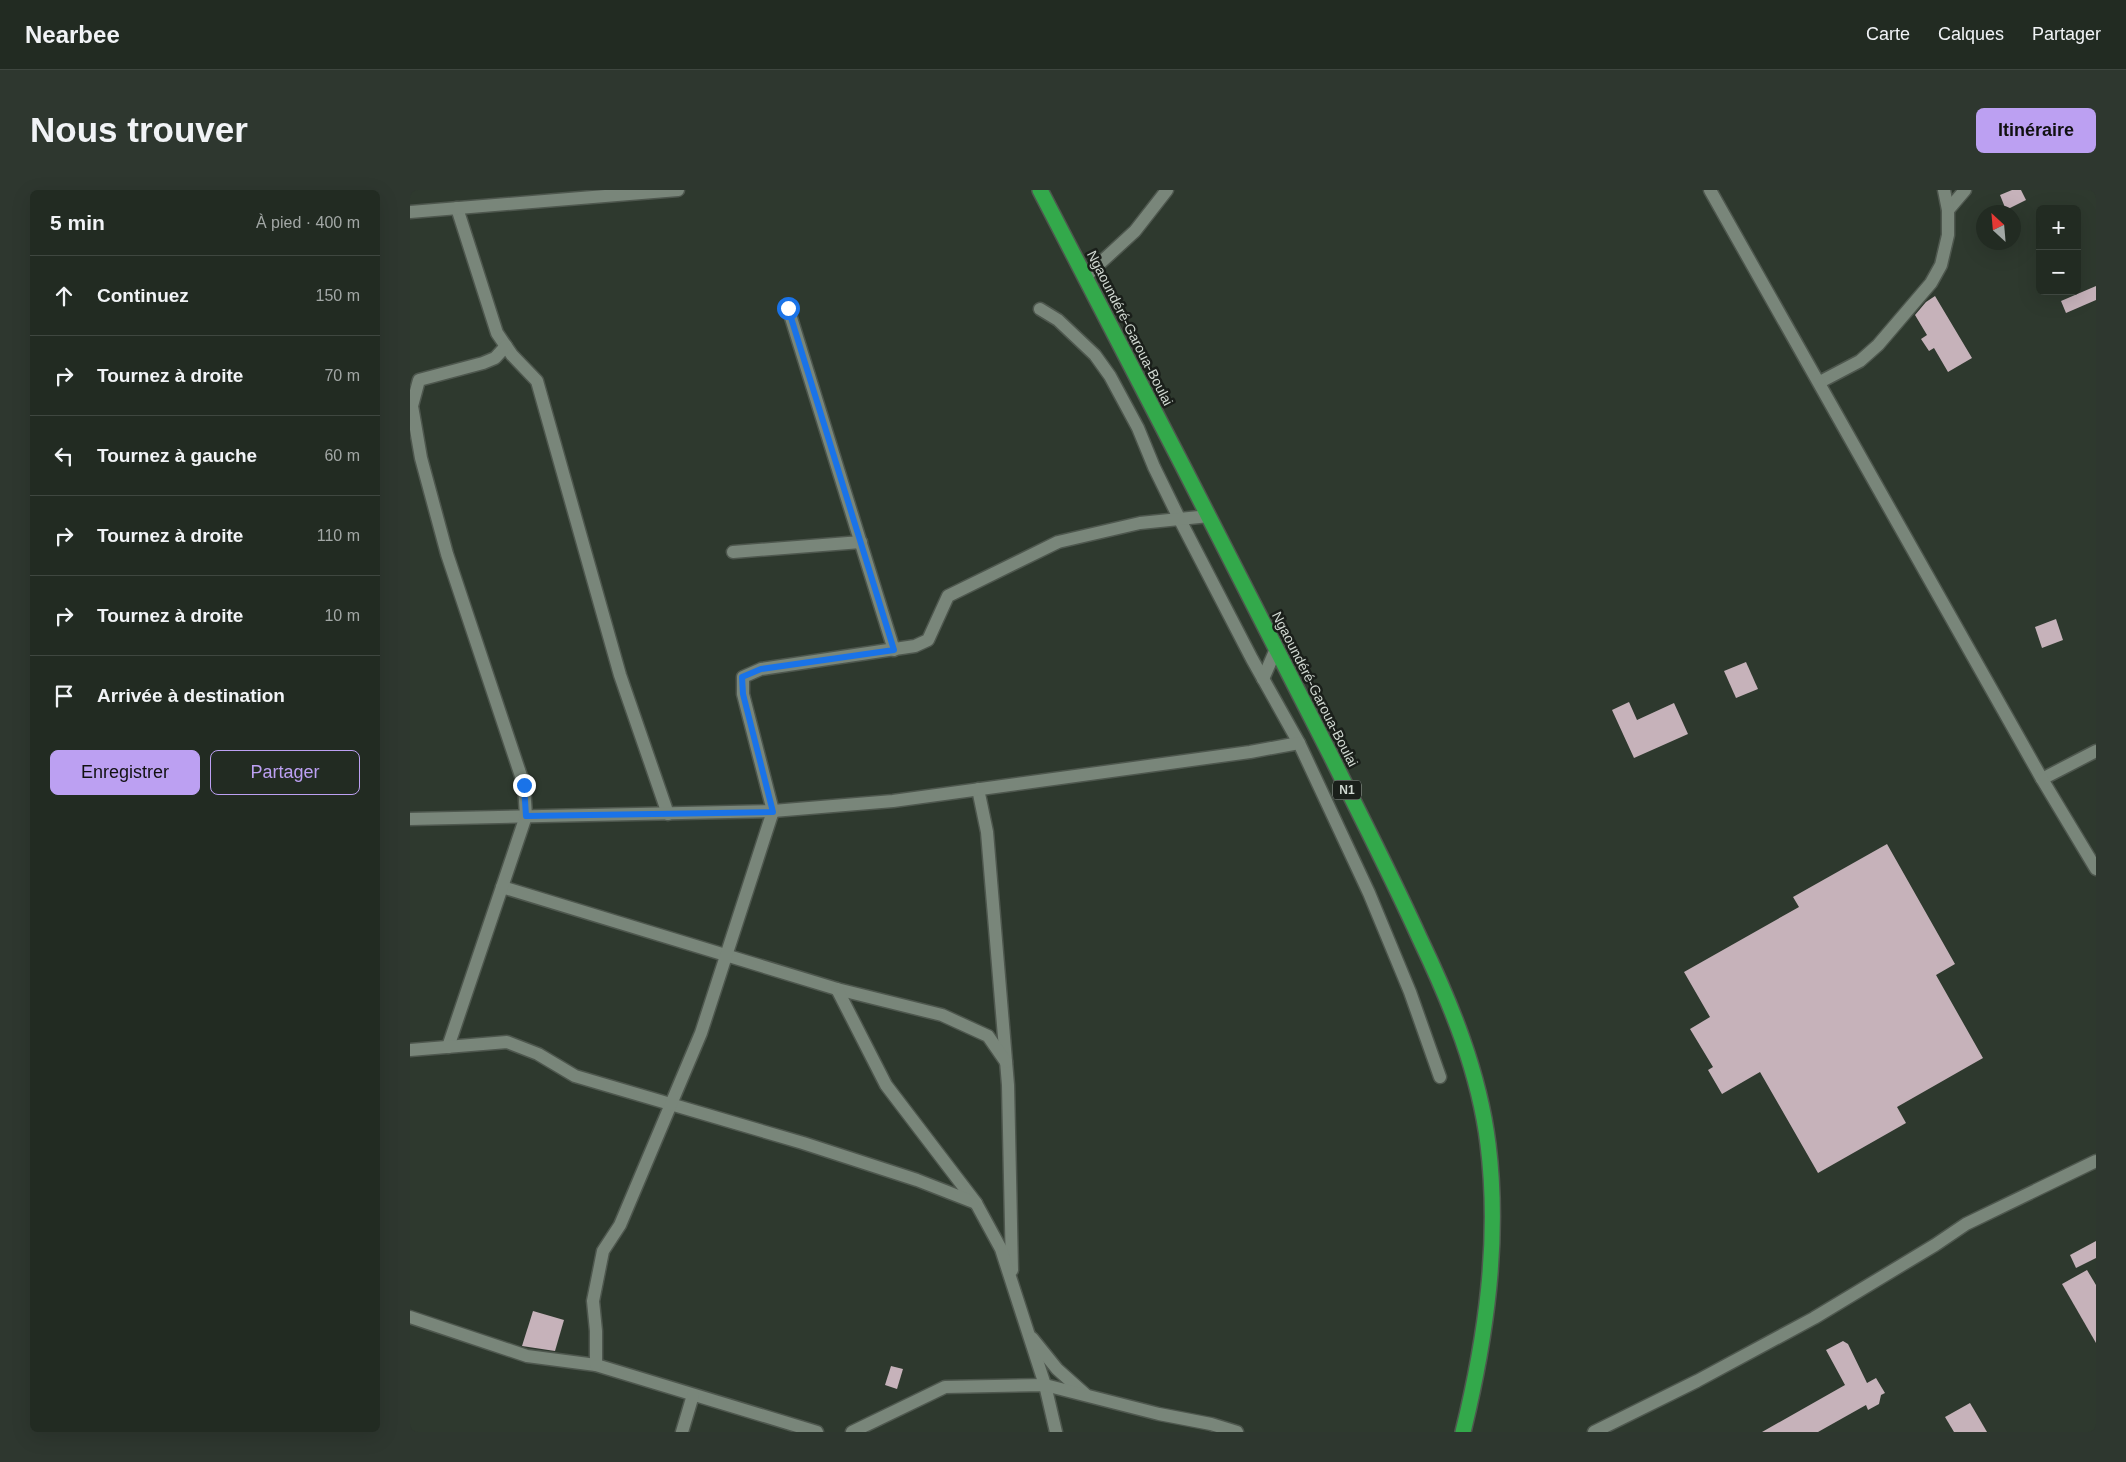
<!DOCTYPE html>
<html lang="fr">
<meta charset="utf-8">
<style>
:root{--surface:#222b22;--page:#2e372f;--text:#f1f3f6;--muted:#a2a7a5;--line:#3f4740;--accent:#bca0f2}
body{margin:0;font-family:Arial,sans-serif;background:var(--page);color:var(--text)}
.controls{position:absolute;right:15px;top:15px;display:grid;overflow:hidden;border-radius:8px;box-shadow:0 5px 20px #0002}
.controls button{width:45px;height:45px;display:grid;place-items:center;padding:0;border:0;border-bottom:1px solid var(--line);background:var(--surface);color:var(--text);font:25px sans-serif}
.compass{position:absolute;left:1566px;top:15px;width:45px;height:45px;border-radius:50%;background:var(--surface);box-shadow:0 5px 20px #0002;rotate:334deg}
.stop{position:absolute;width:15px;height:15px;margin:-11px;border:4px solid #1a73e8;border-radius:50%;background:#fff}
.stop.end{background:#1a73e8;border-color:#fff;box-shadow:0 1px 5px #0008}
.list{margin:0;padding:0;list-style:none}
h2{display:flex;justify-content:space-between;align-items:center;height:65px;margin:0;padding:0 20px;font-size:21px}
h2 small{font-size:16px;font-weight:400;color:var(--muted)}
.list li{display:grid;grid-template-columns:32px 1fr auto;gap:15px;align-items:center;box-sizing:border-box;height:80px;padding:0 20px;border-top:1px solid var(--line)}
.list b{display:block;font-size:19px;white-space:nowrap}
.list em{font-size:16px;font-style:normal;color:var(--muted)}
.actions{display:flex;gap:10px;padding:15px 20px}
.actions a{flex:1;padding:11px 0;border:1px solid var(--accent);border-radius:8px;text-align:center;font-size:18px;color:var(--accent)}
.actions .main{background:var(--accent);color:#111}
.icon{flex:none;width:28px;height:28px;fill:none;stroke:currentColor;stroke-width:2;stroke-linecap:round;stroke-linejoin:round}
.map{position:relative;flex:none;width:1686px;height:1242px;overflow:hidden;border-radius:8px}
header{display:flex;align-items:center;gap:30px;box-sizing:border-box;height:70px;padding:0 25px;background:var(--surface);border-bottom:1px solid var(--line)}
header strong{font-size:24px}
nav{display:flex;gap:28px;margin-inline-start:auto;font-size:18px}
.intro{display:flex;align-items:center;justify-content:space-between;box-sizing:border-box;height:120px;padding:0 30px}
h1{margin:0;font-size:35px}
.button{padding:12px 22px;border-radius:8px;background:var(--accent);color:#111;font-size:18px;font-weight:700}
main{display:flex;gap:30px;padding:0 30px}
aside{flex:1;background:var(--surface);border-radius:8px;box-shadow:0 5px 20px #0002}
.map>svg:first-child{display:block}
</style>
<header>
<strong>Nearbee</strong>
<nav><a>Carte</a><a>Calques</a><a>Partager</a></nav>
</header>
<div class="intro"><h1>Nous trouver</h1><a class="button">Itinéraire</a></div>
<main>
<aside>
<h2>5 min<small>À pied · 400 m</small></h2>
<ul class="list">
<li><svg class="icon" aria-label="ahead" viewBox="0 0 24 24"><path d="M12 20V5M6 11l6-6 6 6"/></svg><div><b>Continuez</b></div><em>150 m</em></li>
<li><svg class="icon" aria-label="right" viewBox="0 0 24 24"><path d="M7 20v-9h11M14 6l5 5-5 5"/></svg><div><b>Tournez à droite</b></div><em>70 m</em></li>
<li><svg class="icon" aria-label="left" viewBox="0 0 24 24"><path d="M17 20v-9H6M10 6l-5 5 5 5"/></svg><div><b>Tournez à gauche</b></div><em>60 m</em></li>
<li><svg class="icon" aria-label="right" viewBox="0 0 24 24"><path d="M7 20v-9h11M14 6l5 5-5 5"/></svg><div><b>Tournez à droite</b></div><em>110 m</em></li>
<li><svg class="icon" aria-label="right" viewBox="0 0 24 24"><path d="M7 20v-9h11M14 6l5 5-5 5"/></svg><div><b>Tournez à droite</b></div><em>10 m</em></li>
<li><svg class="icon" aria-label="arrive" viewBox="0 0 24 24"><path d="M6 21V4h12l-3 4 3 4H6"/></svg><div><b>Arrivée à destination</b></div></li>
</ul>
<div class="actions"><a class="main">Enregistrer</a><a>Partager</a></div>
</aside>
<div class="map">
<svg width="1686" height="1242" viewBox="0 0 1686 1242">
<rect width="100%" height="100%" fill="#2e392e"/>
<g fill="#c6b2ba">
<path d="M1602 0H1611L1616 10 1596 20 1590 5Z"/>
<path d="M1686 96V110L1656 123 1651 111Z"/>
<path d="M1525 106 1562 168 1538 182 1524 158 1519 161 1511 149 1517 145 1505 125 1516 112Z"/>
<path d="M1646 429 1653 450 1632 458 1625 437Z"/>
<path d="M1336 472 1348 499 1326 508 1314 481Z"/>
<path d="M1219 512 1227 530 1264 513 1278 544 1224 568 1202 520Z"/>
<path d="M1477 654 1545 774 1526 785 1573 868 1487 917 1496 933 1408 983 1350 882 1312 904 1298 880 1303 877 1280 839 1300 827 1274 782 1389 717 1383 707Z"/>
<path d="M1686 1051V1068L1666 1078 1660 1065Z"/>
<path d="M1677 1080 1686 1095V1153L1652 1094Z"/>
<path d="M123 1121 154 1130 145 1161 112 1156Z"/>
<path d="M1433 1151 1438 1154 1457 1193 1466 1188 1475 1203 1471 1205 1469 1214 1458 1220 1456 1215 1408 1242H1352L1435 1195 1416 1160Z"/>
<path d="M481 1176 493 1179 487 1199 475 1195Z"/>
<path d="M1560 1213 1563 1218 1577 1242H1544L1535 1227Z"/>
</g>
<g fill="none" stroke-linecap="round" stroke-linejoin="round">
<g stroke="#4e574e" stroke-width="15">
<g id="street">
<path d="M47 18 87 143 102 165 127 191 210 485 258 624"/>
<path d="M1538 20 1555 0"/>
<path d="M0 22 268 0"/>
<path d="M675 87 725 41 757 0"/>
<path d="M378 118 484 460"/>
<path d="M630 119 648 130 685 165 700 186 728 238 744 277 769 328 842 469 889 553 959 703 1000 802 1030 887"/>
<path d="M1410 192 1450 171 1468 155 1521 93 1531 75 1538 45V20L1534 0"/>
<path d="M323 362 451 352"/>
<path d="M853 489 866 459"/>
<path d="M1632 589 1686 561"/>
<path d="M568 599 577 642 598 895 602 1080"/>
<path d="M0 629 363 621 483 611 840 562 889 553"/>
<path d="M92 697 427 799 532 825 578 846 596 872"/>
<path d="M427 799 476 895 566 1013 591 1059 635 1195 646 1242"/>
<path d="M38 857 116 626 114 595 37 364 11 268 2 216 9 190 73 173 85 168 96 156"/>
<path d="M0 860 97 852 128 864 165 886 393 953 507 990 566 1013"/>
<path d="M0 1127 117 1166 186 1175 407 1242"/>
<path d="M622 1148 647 1179 675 1204"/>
<path d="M186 1175V1141L183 1111 193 1061 210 1035 291 843 363 621 333 504V487L351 479 505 456 518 450 538 406 648 352 730 333 799 326"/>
<path d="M272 1242 283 1205"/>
<path d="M442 1242 535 1197 635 1195 749 1224 801 1234 827 1242"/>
<path d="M1184 1242 1287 1191 1404 1128 1525 1055 1556 1034 1686 971"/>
</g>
</g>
<g stroke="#4e574e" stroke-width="15">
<path id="secondary" d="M1300 0 1632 589 1686 679"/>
</g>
<g stroke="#4e574e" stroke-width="18">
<path id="highway" d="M630 0C728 188 825 377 921 566 951 627 982 687 1010 749 1041 814 1069 882 1078 954 1090 1050 1076 1148 1053 1242"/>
</g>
<use href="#street" stroke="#79867a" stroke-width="12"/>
<use href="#secondary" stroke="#79867a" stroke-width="12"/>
<use href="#highway" stroke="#33a94b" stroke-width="15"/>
</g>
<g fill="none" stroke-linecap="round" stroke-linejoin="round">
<path stroke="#1a73e8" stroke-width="6" d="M114 595 116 626 363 622 333 504 332 487 351 479 484 460 378 118"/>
</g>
<g text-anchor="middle" stroke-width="5" stroke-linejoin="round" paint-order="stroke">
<rect fill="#1a1f1a" stroke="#99a09a" stroke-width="1" x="923" y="590.5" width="28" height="19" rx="4"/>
<g font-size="12" font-weight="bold" fill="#d0d8d1">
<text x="937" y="604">N1</text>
</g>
<g font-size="14" fill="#d0d8d1" stroke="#1a1f1a">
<text transform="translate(720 138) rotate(63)" y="5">Ngaoundéré-Garoua-Boulai</text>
<text transform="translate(905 499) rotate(63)" y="5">Ngaoundéré-Garoua-Boulai</text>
</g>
</g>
</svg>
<div class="controls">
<button>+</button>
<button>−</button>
</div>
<svg class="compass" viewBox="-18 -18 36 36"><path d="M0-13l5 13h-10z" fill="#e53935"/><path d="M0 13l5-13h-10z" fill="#a2a7a5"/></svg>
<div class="stop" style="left:378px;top:118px"></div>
<div class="stop end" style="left:114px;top:595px"></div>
</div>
</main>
